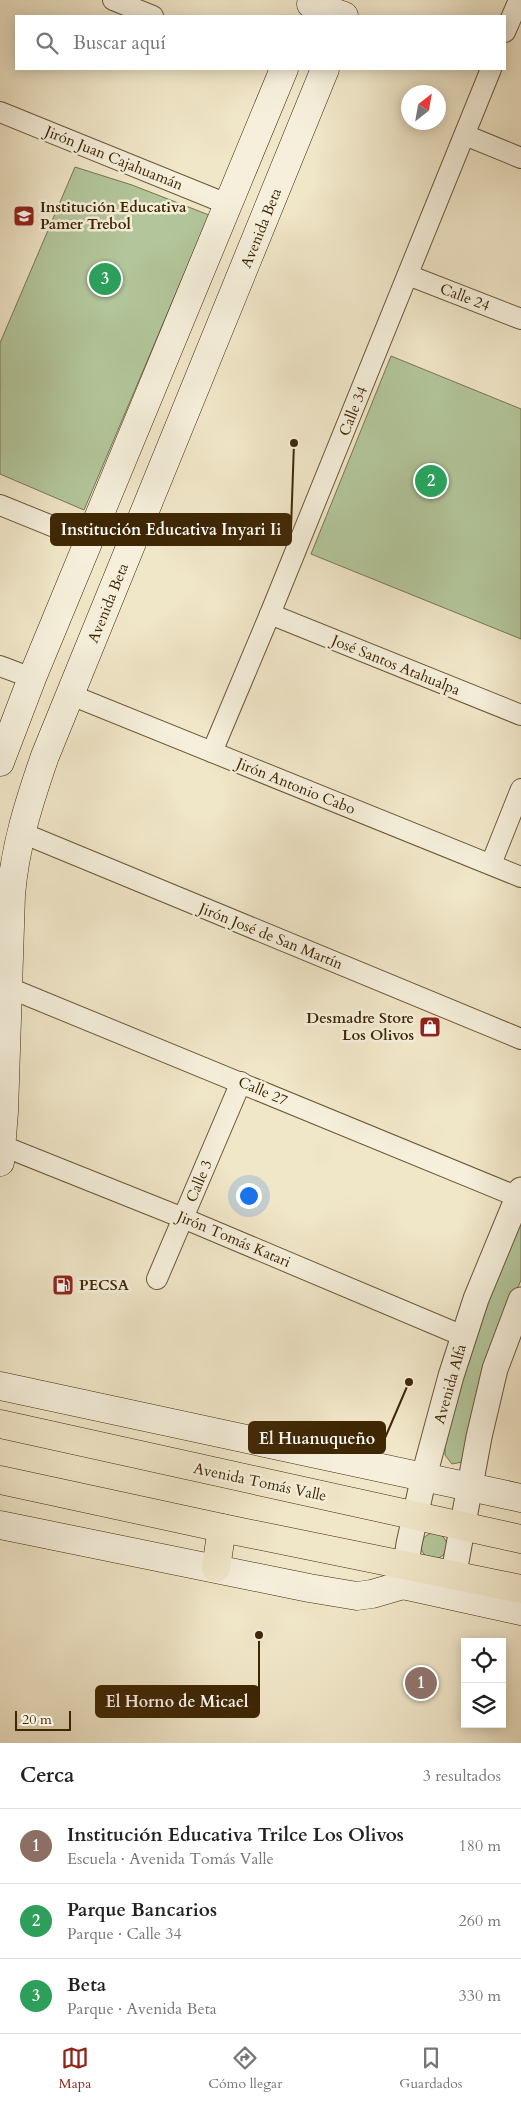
<!DOCTYPE html>
<html lang="es">
<meta charset="utf-8">
<style>
:root{--surface:#fff;--page:#f6f6f6;--text:#222;--muted:#767676;--line:#e0e0e0;--accent:#8f2418}
body{margin:0;font-family:Cardo,serif;background:var(--page);color:var(--text)}
.controls{position:absolute;right:15px;bottom:15px;display:grid;overflow:hidden;border-radius:0px;box-shadow:0 2px 12px #0003}
.controls button{width:45px;height:45px;display:grid;place-items:center;padding:0;border:0;border-bottom:1px solid var(--line);background:var(--surface);color:var(--text);font:25px sans-serif}
.compass{position:absolute;left:401px;top:85px;width:45px;height:45px;border-radius:50%;background:var(--surface);box-shadow:0 2px 12px #0003;rotate:31deg}
.scale{position:absolute;left:15px;bottom:12px;width:56px;box-sizing:border-box;padding-left:5px;border:2px solid #3f2704;border-top:0;font-size:14px;line-height:18px;white-space:nowrap;color:#3f2704;-webkit-text-stroke:4px #f5efdb;paint-order:stroke}
.you{position:absolute;left:248px;top:1195px;width:18px;height:18px;margin:-12px;border:4px solid #fff;border-radius:50%;background:#1a73e8;box-shadow:0 0 0 8px #1a73e833}
.badge{display:grid;place-items:center;width:32px;height:32px;border-radius:50%;background:var(--accent);color:#fff;font-size:16px;font-weight:700}
.pin{position:absolute;translate:-50% -50%;border:2px solid #fff;box-shadow:0 1px 5px #0006}
.list{margin:0;padding:0;list-style:none}
h2{display:flex;justify-content:space-between;align-items:center;height:65px;margin:0;padding:0 20px;font-size:21px}
h2 small{font-size:16px;font-weight:400;color:var(--muted)}
.list li{display:grid;grid-template-columns:32px 1fr auto;gap:15px;align-items:center;box-sizing:border-box;height:75px;padding:0 20px;border-top:1px solid var(--line)}
.list b{display:block;font-size:19px;white-space:nowrap}
.list p{margin:0;font-size:16px;white-space:nowrap;color:var(--muted)}
.list em{font-size:16px;font-style:normal;color:var(--muted)}
.icon{flex:none;width:28px;height:28px;fill:none;stroke:currentColor;stroke-width:2;stroke-linecap:round;stroke-linejoin:round}
.map{position:relative;flex:none;width:521px;height:1743px;overflow:hidden}
.search{position:absolute;background:var(--surface);box-shadow:0 2px 12px #0003;left:15px;right:15px;top:15px;height:55px;display:flex;align-items:center;gap:12px;box-sizing:border-box;padding:0 18px;border-radius:0px;color:var(--muted);font-size:19px}
.sheet{height:290px;background:var(--surface)}
nav{display:flex;justify-content:space-around;align-items:center;box-sizing:border-box;height:70px;border-top:1px solid var(--line);background:var(--surface);font-size:14px;color:var(--muted)}
nav a{display:grid;justify-items:center;gap:2px}
nav .on{color:var(--accent)}
.map>svg:first-child{display:block}
</style>
<div class="map">
<svg width="521" height="1743" viewBox="0 0 521 1743">
<rect width="100%" height="100%" fill="#f0e6c8"/>
<filter id="stains"><feTurbulence type="fractalNoise" baseFrequency=".004" numOctaves="4"/><feColorMatrix values="0 0 0 0 .2 0 0 0 0 .09 0 0 0 0 .02 0 0 0 .5 -.17"/></filter>
<radialGradient id="worn" r=".72"><stop offset=".6" stop-color="#630" stop-opacity="0"/><stop offset="1" stop-color="#630" stop-opacity=".3"/></radialGradient>
<g fill="#b3c69b" stroke="#797650">
<path d="M75 167 132 185 209 215 84 510 0 474V343Z"/>
<path d="M391 356 521 409V639L311 554Z"/>
<path d="M521 1210V1280L502 1325 462 1462 452 1464 445 1455V1443L459 1380Z"/>
<circle cx="434" cy="1546" r="13"/>
</g>
<g fill="none" stroke-linecap="round" stroke-linejoin="round">
<g stroke="#6b5735" stroke-width="22">
<g id="minor">
<path d="M113 0 153 16"/>
<path d="M505 32 519 0"/>
<path d="M0 112 227 204"/>
<path d="M465 135 521 158"/>
<path d="M408 275 521 319"/>
<path d="M0 505 89 541"/>
<path d="M270 614 521 715"/>
<path d="M0 666 32 678"/>
<path d="M71 695 521 877"/>
<path d="M212 752 270 614 491 69"/>
<path d="M20 832 521 1039"/>
<path d="M491 864 521 789"/>
<path d="M7 987 518 1197"/>
<path d="M3 1146 183 1218 463 1336"/>
<path d="M157 1279 241 1082"/>
</g>
</g>
<g stroke="#6b5735" stroke-width="27">
<g id="tertiary">
<path d="M403 1585 409 1544 424 1476 451 1376 476 1299 521 1190"/>
<path d="M450 1594 479 1437 495 1369 521 1300"/>
</g>
</g>
<g stroke="#3f2704" stroke-width="29">
<g id="secondary">
<path d="M311 4 344 16"/>
<path d="M0 762 32 678 284 69"/>
<path d="M0 1162 4 1112 11 895C15 846 29 802 45 756L325 69"/>
<path d="M0 1386 521 1498"/>
<path d="M0 1525 309 1588 357 1596 372 1594 403 1585 521 1611"/>
</g>
</g>
<g stroke="#3f2704" stroke-width="29">
<g id="primary">
<path d="M0 1424 521 1539"/>
<path d="M0 1480 222 1528 521 1589"/>
<path d="M216 1568 222 1528"/>
</g>
</g>
<use href="#minor" stroke="#f5efdb" stroke-width="20"/>
<use href="#tertiary" stroke="#f5efdb" stroke-width="25"/>
<use href="#secondary" stroke="#f5efdb" stroke-width="28"/>
<use href="#primary" stroke="#f0e6c8" stroke-width="28"/>
</g>
<defs>
<g id="school-square" transform="scale(1.125)"><rect x="-9" y="-9" width="18" height="18" rx="4" fill="#8f2418" stroke="#f5efdb"/><path d="M0-5L7-2L0 1L-7-2ZM-4 1L0 2.5L4 1V4Q0 6-4 4Z" fill="#fff"/></g>
<g id="shop-square" transform="scale(1.125)"><rect x="-9" y="-9" width="18" height="18" rx="4" fill="#8f2418" stroke="#f5efdb"/><path d="M-5-2.5h2.3a2.7 3.5 0 0 1 5.4 0H5L5.5 6h-11ZM-1.5-2.5h3a1.5 2.3 0 0 0-3 0Z" fill="#fff"/></g>
<g id="fuel-square" transform="scale(1.125)"><rect x="-9" y="-9" width="18" height="18" rx="4" fill="#8f2418" stroke="#f5efdb"/><path d="M-5.5-6h7V0h2V4h1.3V-2.5L3-4.5l.8-.8L6-3V5H2.5V1h-1V6h-7ZM-4.2-4.7v3.2H.2V-4.7Z" fill="#fff"/></g>
</defs>
<g fill-rule="evenodd">
<use href="#school-square" x="24" y="216"/>
<use href="#shop-square" x="430" y="1027"/>
<use href="#fuel-square" x="63" y="1285"/>
</g>
<g text-anchor="middle" stroke-width="5" stroke-linejoin="round" paint-order="stroke">
<g font-size="15" fill="#3f2704" stroke="#f5efdb">
<text transform="translate(114 158) rotate(22)" y="5">Jirón Juan Cajahuamán</text>
<text transform="translate(261 228) rotate(-68)" y="5">Avenida Beta</text>
<text transform="translate(465 297) rotate(21)" y="5">Calle 24</text>
<text transform="translate(353 411) rotate(-68)" y="5">Calle 34</text>
<text transform="translate(108 603) rotate(-68)" y="5">Avenida Beta</text>
<text transform="translate(396 665) rotate(22)" y="5">José Santos Atahualpa</text>
<text transform="translate(296 786) rotate(22)" y="5">Jirón Antonio Cabo</text>
<text transform="translate(271 936) rotate(22)" y="5">Jirón José de San Martín</text>
<text transform="translate(263 1091) rotate(23)" y="5">Calle 27</text>
<text transform="translate(199 1181) rotate(-67)" y="5">Calle 3</text>
<text transform="translate(234 1239) rotate(23)" y="5">Jirón Tomás Katari</text>
<text transform="translate(450 1384) rotate(-74)" y="5">Avenida Alfa</text>
<text transform="translate(260 1482) rotate(12)" y="5">Avenida Tomás Valle</text>
</g>
<g font-size="15" font-weight="bold" fill="#3f2704" stroke="#f5efdb" text-anchor="start">
<text x="40" y="212">Institución Educativa<tspan x="40" dy="17">Pamer Trebol</tspan></text>
<text x="414" y="1023" text-anchor="end">Desmadre Store<tspan x="414" dy="17">Los Olivos</tspan></text>
<text x="79" y="1290">PECSA</text>
</g>
</g>
<path fill="none" stroke="#3f2704" stroke-width="2" d="M294 443L291 529M409 1382L385 1438M259 1635L259 1701"/>
<g fill="#3f2704" stroke="#f5efdb" stroke-width="2">
<circle cx="294" cy="443" r="5"/>
<circle cx="409" cy="1382" r="5"/>
<circle cx="259" cy="1635" r="5"/>
</g>
<g fill="#3f2704" stroke="#3f2704" stroke-width="2">
<rect x="51" y="514" width="240" height="31" rx="5"/>
<rect x="249" y="1422" width="136" height="31" rx="5"/>
<rect x="96" y="1686" width="163" height="31" rx="5"/>
</g>
<g font-size="16" text-anchor="middle" font-weight="bold" fill="#fff">
<text x="171" y="535">Institución Educativa Inyari Ii</text>
<text x="317" y="1444">El Huanuqueño</text>
<text x="177" y="1707">El Horno de Micael</text>
</g>
<rect width="100%" height="100%" filter="url(#stains)"/>
<rect width="100%" height="100%" fill="url(#worn)"/>
</svg>
<div class="controls">
<button><svg class="icon" aria-label="locate" viewBox="0 0 24 24"><circle cx="12" cy="12" r="6"/><path d="M12 2v4M12 18v4M2 12h4M18 12h4"/></svg></button>
<button><svg class="icon" aria-label="layers" viewBox="0 0 24 24"><path d="M12 4l9 5-9 5-9-5zM3 14l9 5 9-5"/></svg></button>
</div>
<svg class="compass" viewBox="-18 -18 36 36"><path d="M0-13l5 13h-10z" fill="#e53935"/><path d="M0 13l5-13h-10z" fill="#767676"/></svg>
<div class="scale">20 m</div>
<div class="you"></div>
<div class="pin badge" style="left:421px;top:1683px;background:#8d6e63">1</div>
<div class="pin badge" style="left:431px;top:481px;background:#2e9e5b">2</div>
<div class="pin badge" style="left:105px;top:279px;background:#2e9e5b">3</div>
<div class="search"><svg class="icon" aria-label="search" viewBox="0 0 24 24"><circle cx="10" cy="10" r="6"/><path d="M15 15l6 6"/></svg>Buscar aquí</div>
</div>
<section class="sheet">
<h2>Cerca<small>3 resultados</small></h2>
<ul class="list">
<li><span class="badge" style="background:#8d6e63">1</span><div><b>Institución Educativa Trilce Los Olivos</b><p>Escuela · Avenida Tomás Valle</p></div><em>180 m</em></li>
<li><span class="badge" style="background:#2e9e5b">2</span><div><b>Parque Bancarios</b><p>Parque · Calle 34</p></div><em>260 m</em></li>
<li><span class="badge" style="background:#2e9e5b">3</span><div><b>Beta</b><p>Parque · Avenida Beta</p></div><em>330 m</em></li>
</ul>
</section>
<nav>
<a class="on"><svg class="icon" aria-label="map" viewBox="0 0 24 24"><path d="M3 6l6-2 6 2 6-2v14l-6 2-6-2-6 2zM9 4v14M15 6v14"/></svg>Mapa</a>
<a><svg class="icon" aria-label="directions" viewBox="0 0 24 24"><path d="M12 3l9 9-9 9-9-9zM9 14v-3h6M13 9l2 2-2 2"/></svg>Cómo llegar</a>
<a><svg class="icon" aria-label="saved" viewBox="0 0 24 24"><path d="M7 4h10v16l-5-4-5 4z"/></svg>Guardados</a>
</nav>
